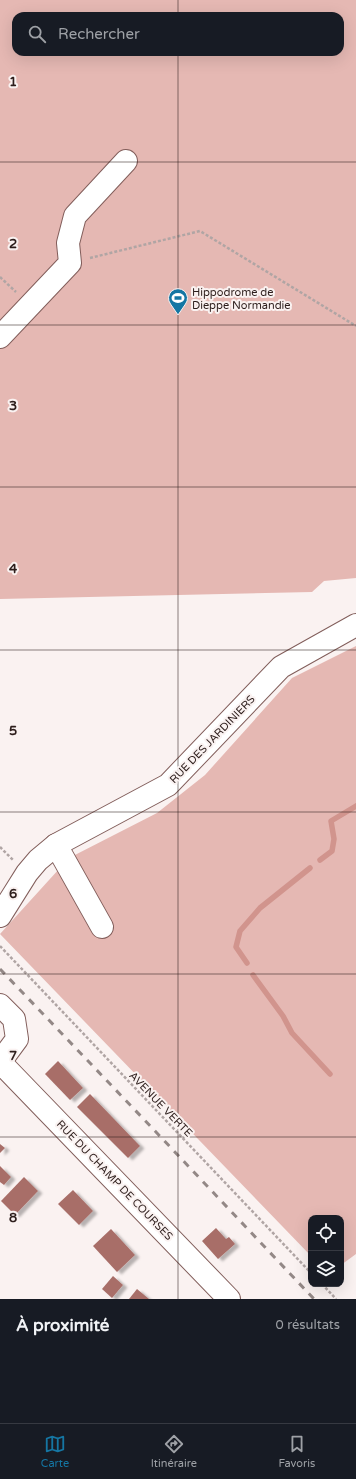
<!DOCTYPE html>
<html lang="fr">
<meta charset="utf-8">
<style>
:root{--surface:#171b24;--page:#242831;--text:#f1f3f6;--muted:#9ea1a6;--line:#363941;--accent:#1576a3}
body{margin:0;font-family:"Varela Round",sans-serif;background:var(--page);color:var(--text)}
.controls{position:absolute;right:12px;bottom:12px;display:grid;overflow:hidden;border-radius:8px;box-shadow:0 4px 16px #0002}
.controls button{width:36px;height:36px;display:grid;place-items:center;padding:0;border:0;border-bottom:1px solid var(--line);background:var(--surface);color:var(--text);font:20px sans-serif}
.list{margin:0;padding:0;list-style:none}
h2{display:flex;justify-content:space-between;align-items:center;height:52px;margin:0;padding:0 16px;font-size:17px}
h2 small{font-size:13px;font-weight:400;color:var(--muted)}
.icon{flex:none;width:22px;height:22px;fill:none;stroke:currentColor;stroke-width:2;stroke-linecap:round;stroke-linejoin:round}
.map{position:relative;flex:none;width:356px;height:1299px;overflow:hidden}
.search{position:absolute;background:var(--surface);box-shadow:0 4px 16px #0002;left:12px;right:12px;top:12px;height:44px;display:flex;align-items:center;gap:10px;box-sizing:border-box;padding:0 14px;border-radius:12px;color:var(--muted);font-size:15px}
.sheet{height:124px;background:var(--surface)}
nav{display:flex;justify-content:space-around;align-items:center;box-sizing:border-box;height:56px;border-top:1px solid var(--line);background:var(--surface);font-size:11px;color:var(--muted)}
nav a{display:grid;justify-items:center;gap:2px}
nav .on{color:var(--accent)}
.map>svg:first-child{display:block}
</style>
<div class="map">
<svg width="356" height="1299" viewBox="0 0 356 1299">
<defs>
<filter id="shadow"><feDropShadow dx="4.5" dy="2.5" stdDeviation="1" flood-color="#0004"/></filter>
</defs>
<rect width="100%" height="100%" fill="#faf2f1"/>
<g fill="#e5b8b3" fill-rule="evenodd">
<path d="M0 0H356V578L324 581 312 592 0 599ZM16 16H340V52H16Z"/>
<path d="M356 646V1254L341 1265V1218H311V1256L0 934 69 858 157 813 205 775 292 678Z"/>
</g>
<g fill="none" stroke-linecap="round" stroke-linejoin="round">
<g stroke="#d1948d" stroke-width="5.5">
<path d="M320 860 332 851 334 839 331 821 356 806"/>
<path d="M247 963 236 947 240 931 260 908 310 868"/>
<path d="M253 975 283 1016 292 1033 330 1074"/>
</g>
</g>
<g fill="#a86e68" filter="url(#shadow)">
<path d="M58 1061 83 1088 70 1100 45 1074Z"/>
<path d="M90 1094 140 1146 128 1158 77 1107Z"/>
<path d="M0 1144 5 1148 0 1153Z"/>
<path d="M0 1166 11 1177 4 1185 0 1182Z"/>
<path d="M24 1177 38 1191 15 1215 1 1201Z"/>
<path d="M73 1190 93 1211 79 1225 58 1204Z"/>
<path d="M216 1228 226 1239 229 1237 235 1244 218 1259 202 1241Z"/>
<path d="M111 1229 135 1255 117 1272 93 1246Z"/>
<path d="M113 1276 123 1285 112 1298 102 1289Z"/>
<path d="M137 1289 149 1299H129Z"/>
</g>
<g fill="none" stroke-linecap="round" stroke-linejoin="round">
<g stroke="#825e5b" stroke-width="24">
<g id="minor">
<path d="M0 337 70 263 68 243 75 216 126 161"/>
<path d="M56 845 102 927"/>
<path d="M0 916 27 873 38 860 56 845 168 785 281 667 356 625"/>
<path d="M0 1005 14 1019 17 1039 0 1062"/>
</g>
</g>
<g stroke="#825e5b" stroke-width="24">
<path id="major" d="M0 1062 229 1299"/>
</g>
<g stroke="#b0a5a4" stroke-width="2.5" stroke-dasharray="3 2" stroke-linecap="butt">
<path d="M90 258 200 231 356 326"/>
<path d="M0 277 16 292"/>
<path d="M0 847 13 860"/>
<path d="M0 946 311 1273"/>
<path d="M322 1284 336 1299"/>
</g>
<use href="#minor" stroke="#fff" stroke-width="22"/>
<use href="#major" stroke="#fff" stroke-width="22"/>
<path stroke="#938886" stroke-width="3" stroke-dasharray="7 7" stroke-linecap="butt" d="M0 969 156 1132 314 1299"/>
</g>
<path fill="none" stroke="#2d1e1c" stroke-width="1" stroke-opacity="0.55" d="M178 0V16M178 52V1299M0 162H356M0 325H356M0 487H356M0 650H356M0 812H356M0 974H356M0 1137H356"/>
<defs>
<g id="stadium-pin" transform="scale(1)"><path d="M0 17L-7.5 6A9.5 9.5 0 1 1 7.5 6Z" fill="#1576a3" stroke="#faf2f1"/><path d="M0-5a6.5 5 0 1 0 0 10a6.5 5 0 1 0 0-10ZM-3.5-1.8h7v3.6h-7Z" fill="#fff"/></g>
</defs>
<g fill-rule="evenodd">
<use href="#stadium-pin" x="178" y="298"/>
</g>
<g text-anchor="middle" stroke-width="4" stroke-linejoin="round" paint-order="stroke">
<g font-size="11" fill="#2d1e1c" stroke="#faf2f1" text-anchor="start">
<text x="192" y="296">Hippodrome de<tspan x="192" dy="13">Dieppe Normandie</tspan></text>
</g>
<g font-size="11" fill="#2d1e1c" stroke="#faf2f1">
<text transform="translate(212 739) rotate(-46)" y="4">RUE DES JARDINIERS</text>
<text transform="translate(161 1104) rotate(46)" y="4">AVENUE VERTE</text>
<text transform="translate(115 1180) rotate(46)" y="4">RUE DU CHAMP DE COURSES</text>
</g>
</g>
<g font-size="13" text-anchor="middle" font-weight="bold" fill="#2d1e1c" stroke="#faf2f1" stroke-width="4" stroke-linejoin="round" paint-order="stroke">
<text x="13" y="86">1</text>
<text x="13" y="248">2</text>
<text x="13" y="410">3</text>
<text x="13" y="573">4</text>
<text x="13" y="735">5</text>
<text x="13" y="898">6</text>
<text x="13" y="1060">7</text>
<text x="13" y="1222">8</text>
</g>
</svg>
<div class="controls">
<button><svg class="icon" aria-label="locate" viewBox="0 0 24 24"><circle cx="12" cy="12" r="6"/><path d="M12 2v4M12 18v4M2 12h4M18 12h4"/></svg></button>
<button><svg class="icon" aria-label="layers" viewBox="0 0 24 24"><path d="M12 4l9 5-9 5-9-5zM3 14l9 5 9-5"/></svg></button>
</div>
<div class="search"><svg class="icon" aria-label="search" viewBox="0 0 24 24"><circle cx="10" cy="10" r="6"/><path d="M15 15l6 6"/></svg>Rechercher</div>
</div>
<section class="sheet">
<h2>À proximité<small>0 résultats</small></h2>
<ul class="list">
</ul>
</section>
<nav>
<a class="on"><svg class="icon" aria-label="map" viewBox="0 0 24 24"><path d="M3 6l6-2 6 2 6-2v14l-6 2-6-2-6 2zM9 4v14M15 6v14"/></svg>Carte</a>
<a><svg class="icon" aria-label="directions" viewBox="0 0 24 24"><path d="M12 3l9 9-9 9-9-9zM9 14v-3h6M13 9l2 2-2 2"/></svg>Itinéraire</a>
<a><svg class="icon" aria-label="saved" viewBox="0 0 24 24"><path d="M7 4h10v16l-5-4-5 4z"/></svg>Favoris</a>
</nav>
